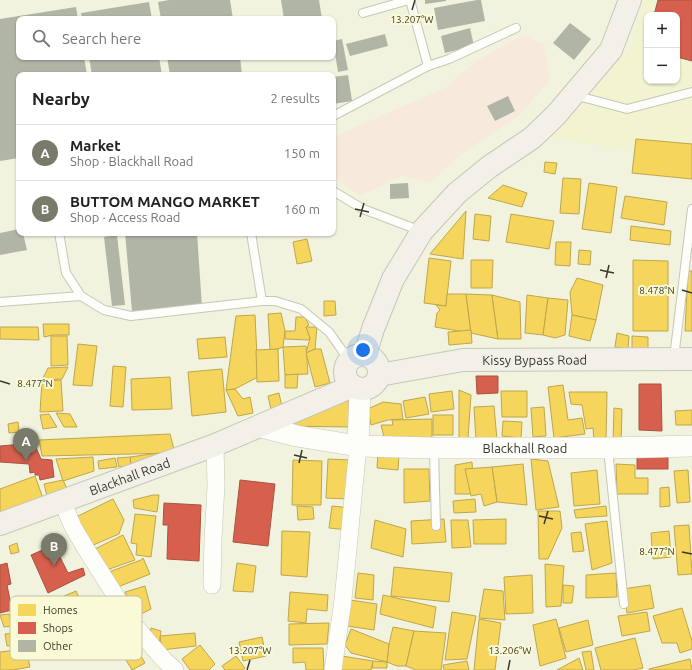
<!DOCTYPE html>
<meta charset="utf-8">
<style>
:root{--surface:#fff;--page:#f2f2f2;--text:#222;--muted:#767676;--line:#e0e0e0;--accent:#7a7a6a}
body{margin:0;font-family:Ubuntu,sans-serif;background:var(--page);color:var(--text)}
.controls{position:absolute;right:12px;top:12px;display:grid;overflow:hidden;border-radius:8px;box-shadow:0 1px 3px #0004}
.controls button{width:36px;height:36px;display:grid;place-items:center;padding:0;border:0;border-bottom:1px solid var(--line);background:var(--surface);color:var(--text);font:20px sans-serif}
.you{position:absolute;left:363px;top:350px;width:14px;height:14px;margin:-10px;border:3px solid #fff;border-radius:50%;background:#1a73e8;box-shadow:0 0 0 6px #1a73e833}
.badge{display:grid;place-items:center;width:26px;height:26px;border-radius:50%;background:var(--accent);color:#fff;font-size:13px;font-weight:700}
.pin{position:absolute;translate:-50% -33px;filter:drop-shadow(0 1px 2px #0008)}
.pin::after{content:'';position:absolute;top:21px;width:14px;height:12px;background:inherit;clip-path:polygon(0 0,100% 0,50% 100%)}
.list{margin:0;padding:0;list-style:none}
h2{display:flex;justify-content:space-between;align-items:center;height:52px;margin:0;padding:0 16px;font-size:17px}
h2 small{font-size:13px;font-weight:400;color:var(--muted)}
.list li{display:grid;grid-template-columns:26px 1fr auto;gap:12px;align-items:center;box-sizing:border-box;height:56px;padding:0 16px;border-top:1px solid var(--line)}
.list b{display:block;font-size:15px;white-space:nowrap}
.list p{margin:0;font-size:13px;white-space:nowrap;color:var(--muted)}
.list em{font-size:13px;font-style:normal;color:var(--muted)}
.icon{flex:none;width:22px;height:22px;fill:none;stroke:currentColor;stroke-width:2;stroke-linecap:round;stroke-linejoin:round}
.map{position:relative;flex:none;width:692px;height:670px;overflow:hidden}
.search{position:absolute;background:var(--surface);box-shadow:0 1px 3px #0004;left:16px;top:16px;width:320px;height:44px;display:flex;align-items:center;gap:10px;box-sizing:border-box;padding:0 14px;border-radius:8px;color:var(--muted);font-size:15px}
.panel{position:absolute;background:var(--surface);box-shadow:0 1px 3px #0004;left:16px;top:72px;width:320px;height:164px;border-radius:8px}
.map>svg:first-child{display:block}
</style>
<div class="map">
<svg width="692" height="670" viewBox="0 0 692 670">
<rect width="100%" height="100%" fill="#f2f3de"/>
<path fill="#f2f3d1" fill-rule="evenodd" d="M645 0H692V160L549 137 630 46ZM647 15H677V81H647Z"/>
<path fill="#f7eadc" d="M522 35 544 44 550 80 520 115 463 153 429 183 402 176 360 196 333 176V149L337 135 445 88 473 63Z"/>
<g fill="#f6d55c" stroke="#bda64d">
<path d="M636 139 692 144V179L632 173Z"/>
<path d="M545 162 557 163 555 174 544 172Z"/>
<path d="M563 178 581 179 579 214 560 213Z"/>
<path d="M589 183 617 187 611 233 582 229Z"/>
<path d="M503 185 527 193 522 207 488 198Z"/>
<path d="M625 196 667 202 664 225 621 218Z"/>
<path d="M466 211 463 259 430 254Z"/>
<path d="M475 214 491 216 489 241 473 239Z"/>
<path d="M511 214 554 221 549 249 506 242Z"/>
<path d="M631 226 671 231 670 245 630 240Z"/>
<path d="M307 239 312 261 297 264 293 242Z"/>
<path d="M556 242H571L570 266 555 265Z"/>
<path d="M579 250 591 251 590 265 578 264Z"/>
<path d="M429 258 451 261 446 306 424 303Z"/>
<path d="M471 260H493L492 288H471Z"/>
<path d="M633 260 668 261V331H633Z"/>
<path d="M688 271H692V331H685Z"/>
<path d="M577 278 603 285 596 320 572 315 570 292Z"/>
<path d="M447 294H466L471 333 435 327 437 313 440 310 436 305 446 306Z"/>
<path d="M466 294 492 295 498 339 471 333Z"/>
<path d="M492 295 520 302 521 339H498Z"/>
<path d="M527 295 548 298 543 335 525 333Z"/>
<path d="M548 298 568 300 565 335 555 338 543 335Z"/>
<path d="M324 301H335L336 315 324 316Z"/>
<path d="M281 313 285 331 283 347 278 349 270 350 268 314Z"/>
<path d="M255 315 258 377 235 389 226 390 236 316Z"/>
<path d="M572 315 596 320 590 341 569 336Z"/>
<path d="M296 317H305L309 325 306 327 310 338 308 340 285 339V331H295Z"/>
<path d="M43 324H69V335H53L44 337Z"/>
<path d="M0 327H38L39 340 0 339Z"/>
<path d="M306 327H317L315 349 306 353 310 338Z"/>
<path d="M471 330 472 343 449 345 448 332Z"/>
<path d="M617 333 629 336 628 349 615 347Z"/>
<path d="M51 336H67L68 365 51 366Z"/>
<path d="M632 336 648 337V354L632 352Z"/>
<path d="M225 337 227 357 199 359 197 339Z"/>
<path d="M78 344 97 346 92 386 73 385Z"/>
<path d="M306 346 308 374 285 375 283 347Z"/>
<path d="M278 349 279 381 257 382 256 350Z"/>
<path d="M315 349H321L330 383 315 387 306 353Z"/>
<path d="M113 366 126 367 123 407 110 406Z"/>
<path d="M68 367 62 379 42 380 48 368Z"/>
<path d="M222 369 226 412 192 416 188 372Z"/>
<path d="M298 374 297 388H285V375Z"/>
<path d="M170 377 172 409 132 410 131 379Z"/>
<path d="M61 380 63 411 40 412 42 381Z"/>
<path d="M563 385 568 420 582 418 585 434 554 438 548 387Z"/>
<path d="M235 389 243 399 250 397 253 413 238 416 226 390Z"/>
<path d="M459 390 471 395 468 438H459Z"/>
<path d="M452 391 454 409 431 412 429 394Z"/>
<path d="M501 391H527V417H502Z"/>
<path d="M569 392H607L606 441H594L593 428 586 429 582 405 571 404Z"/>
<path d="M279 393 283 412 272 414 268 396Z"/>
<path d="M425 397 429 414 406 418 403 401Z"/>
<path d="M349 400 351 427 281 426Z"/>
<path d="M383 402 401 404 403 419 388 420 371 425 368 409Z"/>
<path d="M494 406 497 440H476L474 407Z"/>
<path d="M544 407 546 436 533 437 531 408Z"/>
<path d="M614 408 622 409 621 443H613Z"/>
<path d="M692 410V425H676L675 411Z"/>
<path d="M56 413 70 414 77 427H64Z"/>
<path d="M49 414 57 427 43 429 40 415Z"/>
<rect x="433" y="415" width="20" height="20"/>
<path d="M432 419V440L385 441 381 425H393L392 420Z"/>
<path d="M503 421 522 422 521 438 502 436Z"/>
<path d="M18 422 19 432 9 433 8 424Z"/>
<path d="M170 434 175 453 42 456 39 440Z"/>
<path d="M378 452 399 454 398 470 377 468Z"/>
<path d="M159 453 162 463 131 466 130 457Z"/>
<path d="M93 457 94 471 63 481 56 459Z"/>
<path d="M130 457 131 466 119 467 117 458Z"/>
<path d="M115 458 117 467 99 469 98 461Z"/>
<path d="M328 459 350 460 348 499 326 498Z"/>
<path d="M531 459 548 461 559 507 536 510Z"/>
<path d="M293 460 322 461 321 505H292Z"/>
<path d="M472 462 474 494H455V465Z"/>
<path d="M523 464 527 505 497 502 492 467Z"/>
<path d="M616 464 635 465V478H648V494H617Z"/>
<path d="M492 467 497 502 484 506 481 494 471 496 465 469Z"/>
<path d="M404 469H429L430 501 404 503Z"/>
<path d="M597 470 600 504 574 506 571 473Z"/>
<path d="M688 470 690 502 677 503 674 471Z"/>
<path d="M35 476 44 501 0 517V489Z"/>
<path d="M63 480 69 493 48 500 44 484Z"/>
<path d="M669 487 670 506 660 507V488Z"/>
<path d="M153 495H159L157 512 134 508 133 500Z"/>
<path d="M113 499 124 520 119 534 91 546 76 517Z"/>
<path d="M475 499 476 512 454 513 453 501Z"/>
<path d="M297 506 313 507 314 519 298 520Z"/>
<path d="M332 506 351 508 349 530 329 528Z"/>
<path d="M606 506 607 516 576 518 574 510Z"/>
<path d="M538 511H560L562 528 548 559H539Z"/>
<path d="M135 514 156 516 151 557 136 555 137 544 131 543Z"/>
<path d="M444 519 446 542 412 544 411 521Z"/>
<path d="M506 519V544H474L473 520Z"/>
<path d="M375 520 406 529 403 557 371 548Z"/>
<path d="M451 520H468L471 547 452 548Z"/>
<path d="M607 521 612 563 592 570 585 524Z"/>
<path d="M689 525 692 574 678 575 674 526Z"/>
<path d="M282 531 310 532 307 577 281 575Z"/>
<path d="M669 531 671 557 653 559 651 533Z"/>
<path d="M581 532 584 551 573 552 571 533Z"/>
<path d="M123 535 135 560 104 571 95 549Z"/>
<path d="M17 543 19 552 11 554 9 546Z"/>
<path d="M143 558 150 574 118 587 109 572 141 560Z"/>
<path d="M237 563 256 566 253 592 233 591Z"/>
<path d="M545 564 564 566 561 606 546 607Z"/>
<path d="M394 567 452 573 449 602 391 596Z"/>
<path d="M358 573 374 575 373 600 355 598Z"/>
<path d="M616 573 617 597 586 598V575Z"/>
<path d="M532 575 533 613 506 614 504 577Z"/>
<path d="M563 585 574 586 572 603H563Z"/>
<path d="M650 585 654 608 627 613 623 589Z"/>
<path d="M145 586 151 609 135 617 125 592Z"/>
<path d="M484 589 503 591 505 620 479 618Z"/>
<path d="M76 591 93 626 60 641 43 605Z"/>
<path d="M290 592 328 595 327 611 307 609 306 623 288 621Z"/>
<path d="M383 595 436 607 433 628 380 614Z"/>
<path d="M350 600 377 604 374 630 347 626Z"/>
<path d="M682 608 692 641V649L680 653 677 643H662L653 616Z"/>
<path d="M452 612 476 616 467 659 445 660Z"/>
<path d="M647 612 650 631 622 636 618 616Z"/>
<path d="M18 613 27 643 21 645 7 646 5 634 15 633 12 614Z"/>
<path d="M9 614 13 626 4 627 0 615Z"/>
<path d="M479 619 501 623 495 670H474Z"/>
<path d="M556 619 566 658 540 666 533 625Z"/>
<path d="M588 620 593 645 566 652 559 628Z"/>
<path d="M329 623 327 644 289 645V624Z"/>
<path d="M393 627 414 631 406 666H397L387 662 389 644Z"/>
<path d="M151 628 161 631 159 646 149 639Z"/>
<path d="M351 629 389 644 387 662 351 653 345 645Z"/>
<path d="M414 631 446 633 441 670H416L406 666Z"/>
<path d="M195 633 196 646 162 650 160 636Z"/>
<path d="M262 637 266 656 243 661 239 642Z"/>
<path d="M635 638 643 668 633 670H601L595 648Z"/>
<path d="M133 641 145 663 132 670 120 650Z"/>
<path d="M200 645 215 664 209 670H190L182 659Z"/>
<path d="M293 648H323L324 670H306L305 662 293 663Z"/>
<path d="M26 649 30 667 13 670H0V652Z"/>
<path d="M591 651 594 670H586L582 652Z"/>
<path d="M236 656 245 668 242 670H225L222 666Z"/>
<path d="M342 656 373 661 371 670H340Z"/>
<path d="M579 658 583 670H557Z"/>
<path d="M690 659 692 670H649V669Z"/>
<path d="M373 661 387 662V668H372Z"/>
<path d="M467 661 469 670H444L443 665Z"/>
</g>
<g fill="#d6604d" stroke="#a75443">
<path d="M658 0H692V61L677 57V15H654Z"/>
<path d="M476 376H498V393L477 394Z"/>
<path d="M639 384H661L662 431 639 430Z"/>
<path d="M34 443 41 459 52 460 54 477 40 480 39 475H35V472L30 473 29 464 0 462V446Z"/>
<rect x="637" y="453" width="31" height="16"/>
<path d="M240 480 275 484 268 546 233 542Z"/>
<path d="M164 503 201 505 199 561 167 559 168 525H163Z"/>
<path d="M54 545 68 573 83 568 85 575 48 593 31 555Z"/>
<path d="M7 563 11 584 7 585 12 610 0 613V565Z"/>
</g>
<g fill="#b0b5a6">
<path d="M169 0H230L233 19H161L158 2Z"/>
<path d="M281 0H319L322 19H284Z"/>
<path d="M425 0H446V1L425 4Z"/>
<path d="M477 0H481L485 21 438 30 434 8Z"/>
<path d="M149 2 152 19H82L81 13Z"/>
<path d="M76 7 78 19H19V57H84L87 75H19V158L0 161V19Z"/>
<path d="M570 23 591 39 574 60 553 43Z"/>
<path d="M470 28 474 46 445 53 441 36Z"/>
<path d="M385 34 388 46 350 56 346 44Z"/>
<path d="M342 39 348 70 338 72 333 41Z"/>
<path d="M89 57H159L162 75H92Z"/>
<path d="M167 57H240L242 75H170Z"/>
<path d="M348 75 352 101 333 104V77Z"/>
<path d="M508 96 515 111 495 121 487 106Z"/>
<path d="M408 183 409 198 390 199V184Z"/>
<path d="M19 229V233H23L27 250 0 255V233Z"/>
<path d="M125 233H197L202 307 132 311Z"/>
<path d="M117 235 125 305 112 306 104 237Z"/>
</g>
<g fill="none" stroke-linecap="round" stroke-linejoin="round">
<g stroke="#c7c7b7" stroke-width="10">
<g id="service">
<path d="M410 0 428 66"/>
<path d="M363 13 409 0"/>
<path d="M574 95 627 109 692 92"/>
<path d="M333 116 428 66 449 59 516 28"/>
<path d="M333 191 363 209 421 231"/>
<path d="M59 233 66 273 81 296 104 310 131 316 262 301H275L301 309 329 332 339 346 349 361"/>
<path d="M251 233 262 301"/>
<path d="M0 302 81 296"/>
<path d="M674 358 692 209"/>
<path d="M434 449 436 526"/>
<path d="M608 449 624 604"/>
</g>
</g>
<g stroke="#c7c7b7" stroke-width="18">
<g id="minor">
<path d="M62 501 73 527 86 549 134 625 164 660 175 670"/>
<path d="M212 585 213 539 216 486 215 445"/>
<path d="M333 670 343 600 358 446"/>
</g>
</g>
<g stroke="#c7c7b7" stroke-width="22">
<g id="tertiary">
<path id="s1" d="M258 426 297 436 358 446 434 448H608L692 446"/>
<path d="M358 446 360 388"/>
</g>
</g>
<g stroke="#c7c7b7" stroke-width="24">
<g id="secondary">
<path d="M365 355 373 329 393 279 422 231 457 193 489 167 532 138 556 115 611 50 630 0"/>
<circle cx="362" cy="372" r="17"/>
<path id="s2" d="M379 375 463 360 692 359"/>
<path id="s3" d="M0 524 215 445 353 386"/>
</g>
</g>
<use href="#service" stroke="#fdfdfa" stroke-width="8"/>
<use href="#minor" stroke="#fdfdfa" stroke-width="17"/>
<use href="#tertiary" stroke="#fdfdfa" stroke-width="21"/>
<use href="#secondary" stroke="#f2f0e8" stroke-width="22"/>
</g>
<path fill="none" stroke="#39392b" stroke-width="1.5" d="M412 10 415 0M355 209 369 212M360 217 364 203M600 270 614 273M606 278 609 265M682 290 692 293M0 381 10 384M294 455 307 458M299 463 302 450M539 516 553 519M544 524 548 511M682 552 692 554M247 670 250 660M508 670 510 660"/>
<g text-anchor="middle" stroke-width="4" stroke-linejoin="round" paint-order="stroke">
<g font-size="13" fill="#39392b" stroke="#fafbd6">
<text dy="5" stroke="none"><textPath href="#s2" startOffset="157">Kissy Bypass Road</textPath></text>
<text dy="5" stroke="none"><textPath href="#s1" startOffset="269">Blackhall Road</textPath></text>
<text dy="5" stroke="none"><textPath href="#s3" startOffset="138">Blackhall Road</textPath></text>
</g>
</g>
<rect x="10" y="596" width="132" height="64" rx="6" fill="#fafbd6" stroke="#c0c1a3" stroke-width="1"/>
<rect x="18" y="604" width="18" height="12" fill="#f6d55c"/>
<rect x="18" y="622" width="18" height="12" fill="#d6604d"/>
<rect x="18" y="640" width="18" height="12" fill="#b0b5a6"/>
<g font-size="11" fill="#39392b">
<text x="43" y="614">Homes</text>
<text x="43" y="632">Shops</text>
<text x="43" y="650">Other</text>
</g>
<g font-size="10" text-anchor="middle" fill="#39392b" stroke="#fafbd6" stroke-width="4" stroke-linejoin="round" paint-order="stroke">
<text x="412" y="23">13.207°W</text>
<text x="657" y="294">8.478°N</text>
<text x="35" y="387">8.477°N</text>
<text x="657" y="555">8.477°N</text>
<text x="250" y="654">13.207°W</text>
<text x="510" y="654">13.206°W</text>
</g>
</svg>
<div class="controls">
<button>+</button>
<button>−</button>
</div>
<div class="you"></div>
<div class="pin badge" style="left:26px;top:461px">A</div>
<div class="pin badge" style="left:54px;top:566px">B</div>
<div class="search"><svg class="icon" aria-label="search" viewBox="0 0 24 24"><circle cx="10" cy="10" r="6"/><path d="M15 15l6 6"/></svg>Search here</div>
<section class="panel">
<h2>Nearby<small>2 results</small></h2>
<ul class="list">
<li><span class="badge">A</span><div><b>Market</b><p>Shop · Blackhall Road</p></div><em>150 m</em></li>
<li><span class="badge">B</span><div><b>BUTTOM MANGO MARKET</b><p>Shop · Access Road</p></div><em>160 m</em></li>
</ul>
</section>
</div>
